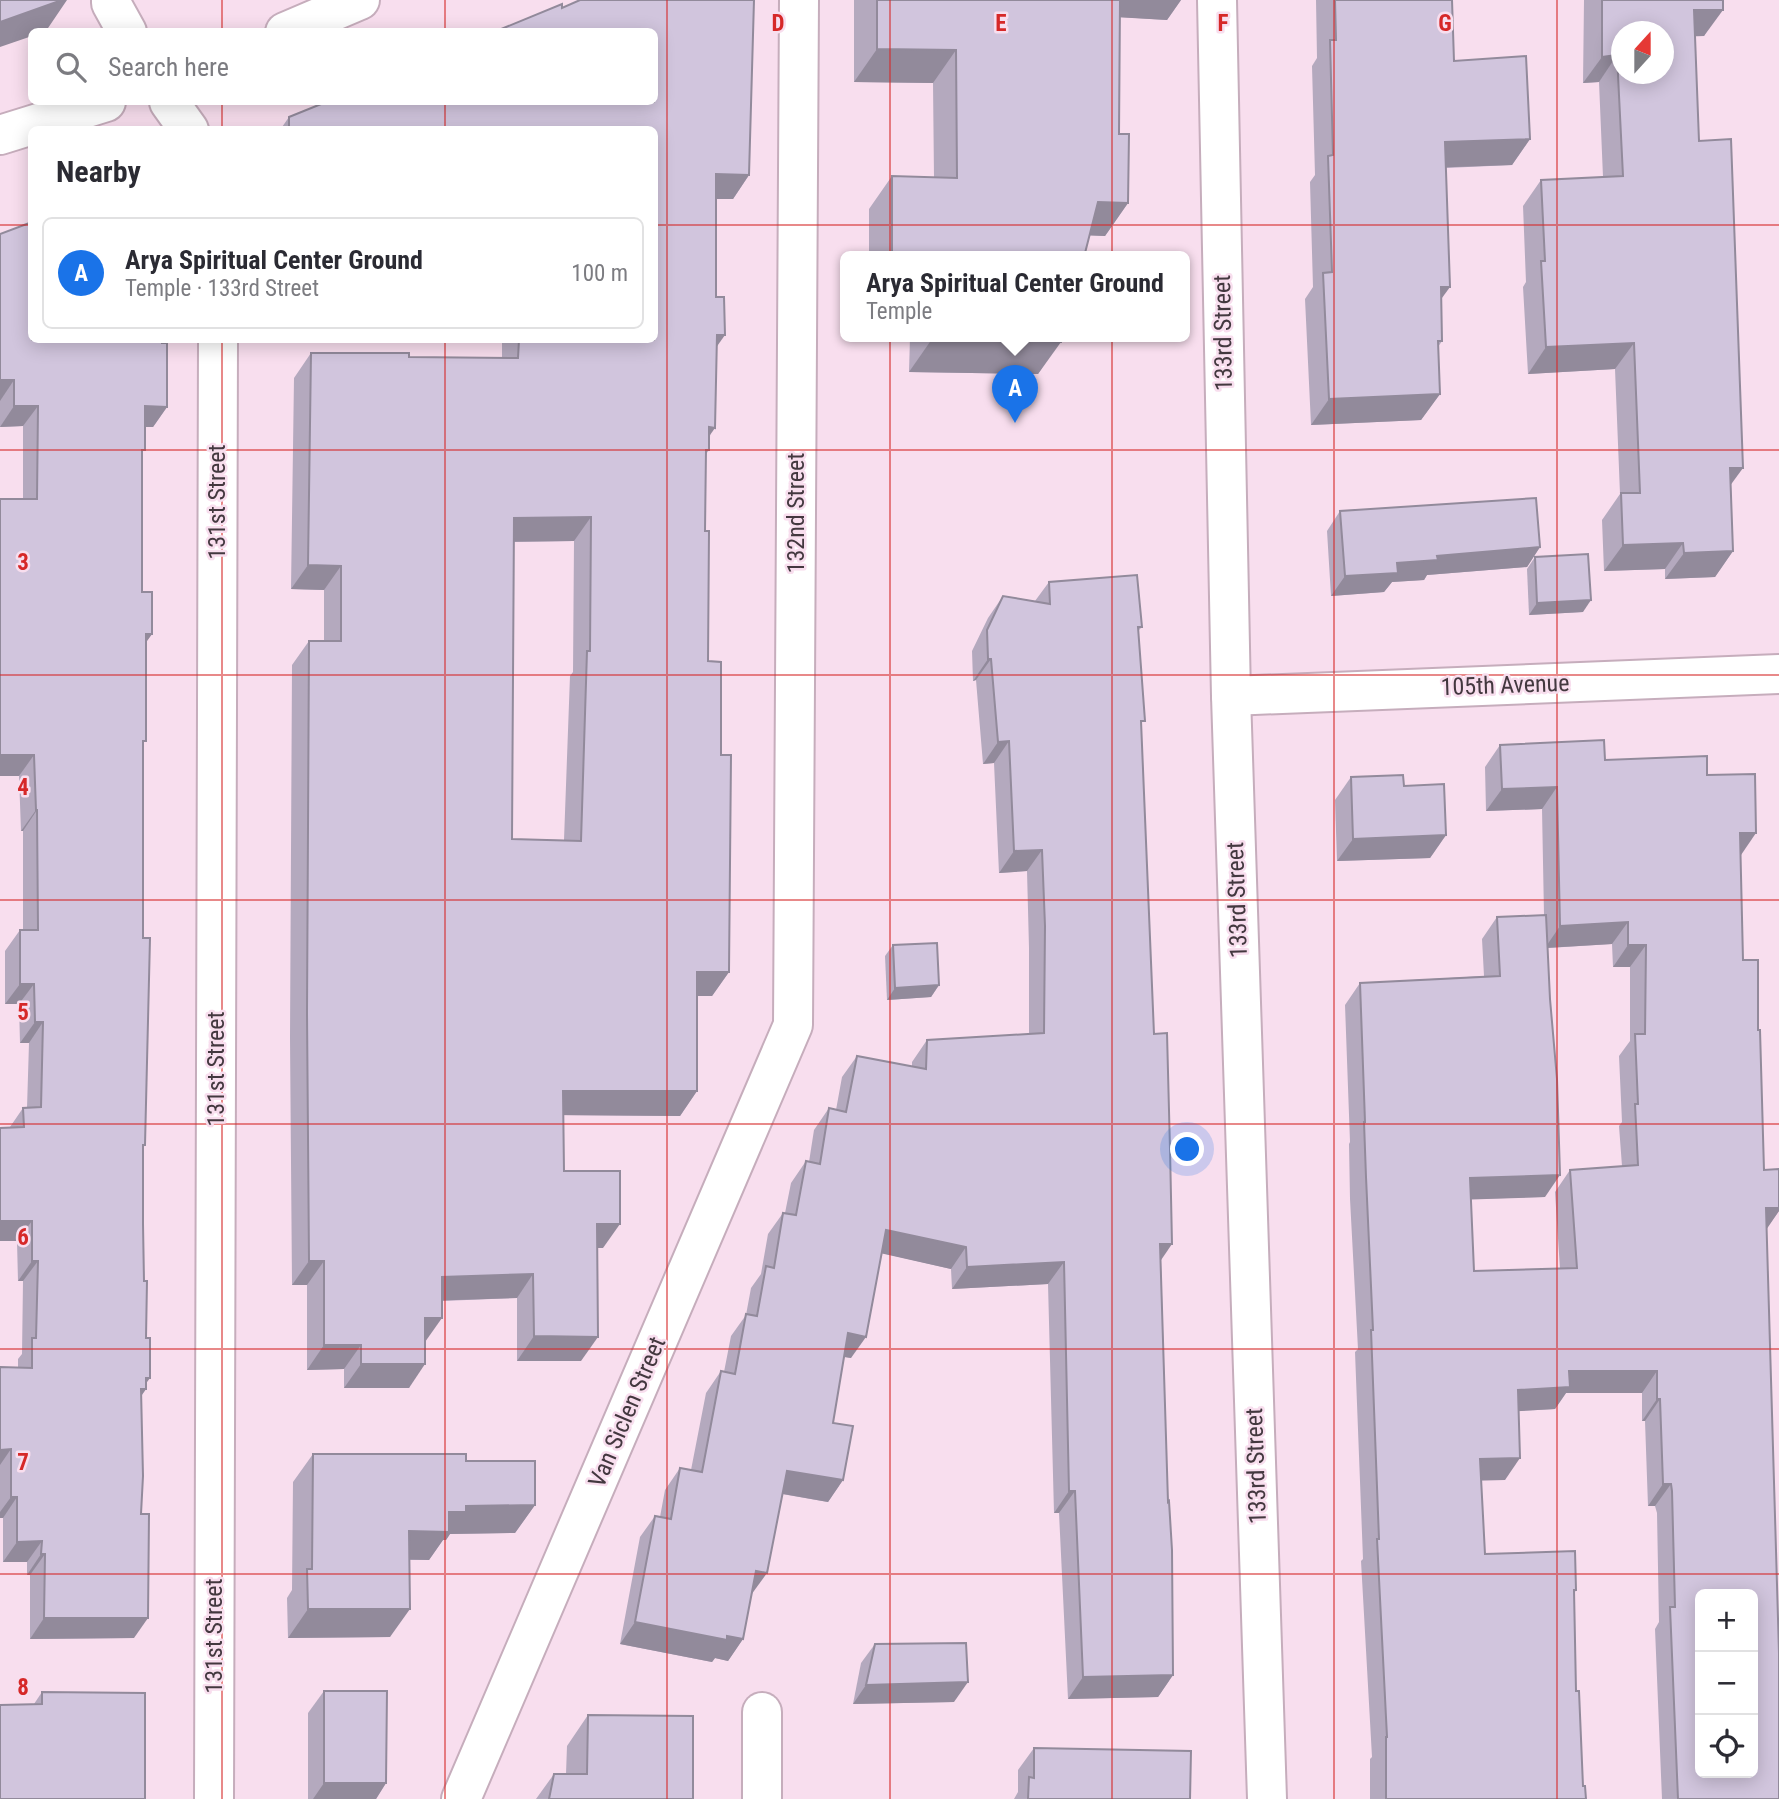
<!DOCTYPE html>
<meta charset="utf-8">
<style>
:root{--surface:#fff;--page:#f7f7f7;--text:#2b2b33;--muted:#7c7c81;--line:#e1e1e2;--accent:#1a73e8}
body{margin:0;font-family:"Roboto Condensed",sans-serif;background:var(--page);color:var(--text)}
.controls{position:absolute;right:21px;bottom:21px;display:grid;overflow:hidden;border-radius:10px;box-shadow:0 4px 18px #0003}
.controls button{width:63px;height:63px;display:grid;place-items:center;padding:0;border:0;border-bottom:2px solid var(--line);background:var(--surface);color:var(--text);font:35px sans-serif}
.compass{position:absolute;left:1611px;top:21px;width:63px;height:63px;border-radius:50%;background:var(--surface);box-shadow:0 4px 18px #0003;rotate:21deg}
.you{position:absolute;left:1188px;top:1150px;width:24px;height:24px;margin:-18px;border:5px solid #fff;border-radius:50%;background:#1a73e8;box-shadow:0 0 0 10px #1a73e833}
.badge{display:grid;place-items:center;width:46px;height:46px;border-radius:50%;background:var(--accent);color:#fff;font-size:23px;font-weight:700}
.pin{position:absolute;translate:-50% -58px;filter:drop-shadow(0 2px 4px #0008)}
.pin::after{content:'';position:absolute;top:37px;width:24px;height:21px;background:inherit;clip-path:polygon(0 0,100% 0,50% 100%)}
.popup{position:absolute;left:840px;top:251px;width:350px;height:91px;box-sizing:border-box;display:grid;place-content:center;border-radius:10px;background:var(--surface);filter:drop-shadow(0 2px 5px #0005);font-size:23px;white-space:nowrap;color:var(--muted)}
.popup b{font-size:26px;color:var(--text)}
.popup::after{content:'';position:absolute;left:50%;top:100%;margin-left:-14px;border:14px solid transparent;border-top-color:var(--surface)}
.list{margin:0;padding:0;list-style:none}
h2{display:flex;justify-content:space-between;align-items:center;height:91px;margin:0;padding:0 28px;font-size:30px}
h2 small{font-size:23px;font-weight:400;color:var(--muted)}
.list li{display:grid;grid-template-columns:46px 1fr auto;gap:21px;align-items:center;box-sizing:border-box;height:112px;margin:0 14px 14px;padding:0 14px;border:2px solid var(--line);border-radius:10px}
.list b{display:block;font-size:26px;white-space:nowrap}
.list p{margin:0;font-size:23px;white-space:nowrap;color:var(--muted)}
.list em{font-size:23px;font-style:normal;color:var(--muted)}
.icon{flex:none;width:38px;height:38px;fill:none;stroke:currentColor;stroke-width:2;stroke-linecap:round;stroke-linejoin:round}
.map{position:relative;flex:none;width:1779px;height:1799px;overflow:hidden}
.search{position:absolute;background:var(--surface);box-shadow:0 4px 18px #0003;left:28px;top:28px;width:630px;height:77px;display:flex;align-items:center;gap:18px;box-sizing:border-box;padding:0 24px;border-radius:10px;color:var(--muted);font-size:26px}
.panel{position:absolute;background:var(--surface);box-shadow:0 4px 18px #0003;left:28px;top:126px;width:630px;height:217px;border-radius:10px}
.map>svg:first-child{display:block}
</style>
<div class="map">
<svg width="1779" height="1799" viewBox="0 0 1779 1799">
<rect width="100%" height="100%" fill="#f8deee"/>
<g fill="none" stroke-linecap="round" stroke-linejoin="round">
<g stroke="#c6adbc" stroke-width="42">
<g id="minor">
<path d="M111 0V3L127 32"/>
<path d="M1217 0 1231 696 1267 1799"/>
<path d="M285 32 360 0"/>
<path d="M169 102 189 130"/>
<path d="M0 135 106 102"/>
<path d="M1231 696 1779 674"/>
<path d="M214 1799 218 340"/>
<path d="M461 1799 793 1025 799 0"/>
<path d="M762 1799V1712"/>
</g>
</g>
<use href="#minor" stroke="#fff" stroke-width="38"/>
</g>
<g fill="#b4a9be" fill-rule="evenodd">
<path d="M854 0H1181L1167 20 1120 17 1119 134 1128 203 1105 236 1089 235 1084 257H869V209L892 176 934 178 933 83 854 82Z"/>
<path d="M1316 0H1452L1454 61 1530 139 1512 165 1446 168 1441 299 1442 341 1438 347 1440 394 1421 420 1311 425 1305 299 1313 287 1310 182 1315 175 1312 66 1317 58Z"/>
<path d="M1584 0H1723L1704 36H1695L1699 141 1731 485 1733 551 1715 577 1665 579V569L1604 571 1602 520 1620 494 1615 369 1528 374 1523 287 1526 282 1523 206 1541 180 1603 177 1599 82 1583 83Z"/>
<path d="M562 8 749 175 733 199H716L717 346 709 450 706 454 705 531 708 661 721 755 729 972 712 996H697V1091L680 1116 563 1115 564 1171 603 1248H597L581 1361H517V1298L442 1301 425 1341 409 1388H344V1369L307 1370V1285H292L290 1038 292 665 309 641H324V590L291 589 294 378 311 353 409 357 502 358V340H654V130H280L289 117ZM574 541 573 672 570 676 564 840 512 839 514 542Z"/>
<path d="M0 234 167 407 153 427H145L142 454V592L152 634 146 642 143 745V938L145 1145 143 1148V1224L146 1384V1389L142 1395 134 1638 30 1639V1575H27V1562H3V1518H0V1367L18 1368V1359L22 1354 23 1281H18L17 1241H0V1128L10 1127 23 1108H27L29 1043H20L19 1004H5V951L20 930H23V831H21L19 776H0V499H23V426L0 427Z"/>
<path d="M910 337H1062L1038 374 909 372Z"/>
<path d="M1340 511 1540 547 1527 567 1427 575 1424 580 1392 582 1384 592 1331 596 1327 531Z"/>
<path d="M1535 557 1583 612 1529 615 1527 569Z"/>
<path d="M1049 582 1142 627 1138 631 1161 1261 1173 1675 1158 1697 1068 1699 1059 1513H1054L1048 1284 952 1289 951 1269 882 1253 851 1358 844 1357 833 1423 843 1480 828 1502 782 1494 751 1595 743 1639 728 1661 715 1658 712 1662 620 1644 640 1537 655 1516 660 1517 665 1490 680 1468 691 1470 706 1393 721 1371 724 1372 731 1336 746 1315 751 1288 761 1274 768 1234 783 1213H785L791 1183 806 1161 809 1162 814 1130 829 1108 836 1110 842 1077 857 1056 912 1067V1062L927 1040 1029 1034V948L1027 871 999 873 994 763 983 764 976 680 973 681 972 651 988 618 1003 596 1035 601Z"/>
<path d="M1500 745 1707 775 1740 855 1743 960 1758 1030 1764 1170 1779 1169V1211L1766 1229 1779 1799H1662L1655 1629 1659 1622 1657 1513 1655 1506H1648L1645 1421H1642V1393H1566L1555 1409 1519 1411 1505 1480H1481L1485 1554 1576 1590 1574 1594 1576 1691 1583 1786 1586 1799H1370V1759L1372 1757 1361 1561 1363 1559 1355 1352 1358 1349 1350 1199 1349 1144 1350 1142 1345 1005 1360 983 1484 976 1482 939 1497 917 1544 915 1542 809 1486 811 1485 767ZM1612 944 1613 967H1630V1041L1619 1056 1622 1122 1619 1126 1622 1166 1570 1170 1555 1192 1560 1269 1474 1271 1471 1199 1545 1197 1548 948Z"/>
<path d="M1351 777 1404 786 1446 835 1430 858 1337 861 1335 800Z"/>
<path d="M893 945 939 985 931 997 887 1000 885 956Z"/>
<path d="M313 1454 466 1461 535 1505 515 1533 450 1534 446 1540H443L429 1560H410L390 1637 288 1638 287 1598 292 1590 293 1482Z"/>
<path d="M875 1644 954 1702 853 1704 861 1663Z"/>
<path d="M324 1691 386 1783 376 1799H308V1713Z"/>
<path d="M42 1692 145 1799 34 1704Z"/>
<path d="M588 1715 693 1799H536L554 1774H566L567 1746Z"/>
<path d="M1034 1748 1190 1799H1014L1018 1792V1770Z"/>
</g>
<g fill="#928a9b">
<path d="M62 0H67L46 31 32 32V36L0 47V22Z"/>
<path d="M1108 0H1181L1167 20 1097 16Z"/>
<path d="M1694 10H1723L1704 36 1676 37Z"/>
<path d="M877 49 956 50 933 83 854 82Z"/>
<path d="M1617 55 1599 82 1583 83 1602 57Z"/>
<path d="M1530 139 1512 165 1426 168 1445 142Z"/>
<path d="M716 174 749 175 733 199H699Z"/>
<path d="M1098 202 1128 203 1105 236 1075 235Z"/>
<path d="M1441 287H1450L1431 313Z"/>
<path d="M717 335H725L708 359Z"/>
<path d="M932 339 1061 342 1038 374 909 372Z"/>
<path d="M1634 343 1615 369 1528 374 1546 347Z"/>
<path d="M0 380H14L0 401Z"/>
<path d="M1440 394 1421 420 1311 425 1329 399Z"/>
<path d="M14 406H38L23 426 0 427Z"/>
<path d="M145 406 167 407 153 427H131Z"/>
<path d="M709 427 715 428 698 452Z"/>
<path d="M1730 468H1743L1724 494Z"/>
<path d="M591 517 574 541 497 542 514 518Z"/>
<path d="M1683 543 1665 569 1604 571 1623 545Z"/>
<path d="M1540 547 1527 567 1427 575 1424 580 1392 582 1384 592 1331 596 1345 576 1397 563 1437 556Z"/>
<path d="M1733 551 1715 577 1665 579 1684 553Z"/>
<path d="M308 565 341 566 324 590 291 589Z"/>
<path d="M1591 600 1583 612 1529 615 1537 603Z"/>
<path d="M146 634H152L137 655Z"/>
<path d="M988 659H991L976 680 973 681Z"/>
<path d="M1009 741 994 763 983 764 998 742Z"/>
<path d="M0 755H34L19 776H0Z"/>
<path d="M1557 787 1542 809 1486 811 1502 789Z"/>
<path d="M36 810H37L23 831H21Z"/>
<path d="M1740 833H1756L1741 855Z"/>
<path d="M1446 835 1430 858 1337 861 1353 839Z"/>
<path d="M1042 850 1027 871 999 873 1014 851Z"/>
<path d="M1628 922 1612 944 1545 948 1560 926Z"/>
<path d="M1628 945H1646L1630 967H1613Z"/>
<path d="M697 972H729L712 996H680Z"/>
<path d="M20 984H34L19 1004H5Z"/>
<path d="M939 985 931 997 887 1000 895 988Z"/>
<path d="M35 1022H43L29 1043H20Z"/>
<path d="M563 1091H697L680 1116 546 1115Z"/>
<path d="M1560 1175 1545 1197 1455 1200 1470 1178Z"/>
<path d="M1766 1208H1779V1211L1766 1230Z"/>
<path d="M0 1221H32L17 1241H0Z"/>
<path d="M597 1224H620L603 1248H580Z"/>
<path d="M886 1230 966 1247 951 1269 871 1251Z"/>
<path d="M1160 1244H1172L1157 1266Z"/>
<path d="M32 1261H38L23 1281H18Z"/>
<path d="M309 1261H324L307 1285H292Z"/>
<path d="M1064 1262 1048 1284 952 1289 967 1267Z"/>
<path d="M533 1274 517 1298 425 1301 442 1277Z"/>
<path d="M425 1318H442L425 1342Z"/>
<path d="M848 1333 866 1337 851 1358 833 1355Z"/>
<path d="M534 1336 598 1337 581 1361H517Z"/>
<path d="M324 1345H361L344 1369 307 1370Z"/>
<path d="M361 1364H425L409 1388H344Z"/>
<path d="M1569 1371H1657L1642 1393H1566L1555 1409 1503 1412 1518 1390Z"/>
<path d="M146 1378H150L142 1389H146L131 1410Z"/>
<path d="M1657 1399H1660L1645 1421H1642Z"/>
<path d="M11 1449 0 1465V1450Z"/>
<path d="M1520 1458 1505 1480 1465 1481 1480 1459Z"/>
<path d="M787 1471 843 1480 828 1502 772 1492Z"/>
<path d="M1663 1484H1671L1655 1506H1648Z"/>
<path d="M1069 1491H1075L1059 1513H1054Z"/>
<path d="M11 1497H17L3 1518H0V1512Z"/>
<path d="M535 1505 515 1533 450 1534 446 1540H443L429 1560 390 1559 409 1531 449 1512 466 1506Z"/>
<path d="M42 1541 27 1562H3L17 1542Z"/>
<path d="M41 1554H45L30 1575H27Z"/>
<path d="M756 1571 767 1573 751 1595Z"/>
<path d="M308 1609H410L390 1637 288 1638Z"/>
<path d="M44 1618H148L134 1638 30 1639Z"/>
<path d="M635 1622 727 1636 743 1639 728 1661 715 1658 712 1662 620 1644Z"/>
<path d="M1173 1675 1158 1697 1068 1699 1083 1677Z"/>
<path d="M968 1682 954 1702 853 1704 866 1685Z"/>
<path d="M324 1783H386L376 1799H313Z"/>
</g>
<g fill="#d1c5dd" stroke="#928a9b" stroke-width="2" fill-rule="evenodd">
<path d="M0 0H62L0 22Z"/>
<path d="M580 0H754L749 175 716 174V297H724L725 335H717L715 428 709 427V450H706L705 531H709L708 661 721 662V755H731L729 972H697V1091H563L564 1171H620V1224H597L598 1337 534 1336 533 1274 442 1277V1318H425V1364H361V1345H324V1261H309L307 1013 309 641H341V566L308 565 311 353H409V357L518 358 519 340H654V130H289V117L326 102H654V32H494L562 4V8ZM591 517 590 651H587L581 841 512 839 514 518Z"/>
<path d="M877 0H1120L1119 134H1129L1128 203 1098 202 1084 257H892V176L957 178 956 50 877 49Z"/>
<path d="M1335 0H1452L1454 61 1526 56 1530 139 1445 142 1450 287H1441L1442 341H1438L1440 394 1329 399 1323 273 1332 272 1328 156 1333 155 1330 40H1336Z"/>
<path d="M1602 0H1723V10H1694L1699 141 1731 139 1743 468H1730L1733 551 1684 553 1683 543 1623 545 1621 493H1640L1634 343 1546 347 1541 261H1545L1541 180 1623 176 1617 55 1602 57ZM1621 32H1663V74H1621Z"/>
<path d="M32 222V340H162V343H167V407L145 406V450H142V592H152V634H146V741H143V938H150L145 1145H143V1224L144 1281H147L146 1338H150V1378H146V1389H141L143 1476 141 1514H149L148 1618H44L45 1554H41L42 1541 17 1542V1497H11V1449L0 1450V1367L32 1368V1338H36L38 1261H32V1221H0V1128L24 1127 23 1108 41 1107 43 1022H35L34 984H20V930H38L37 810H36L34 755H0V499H37L38 406H14V380H0V234Z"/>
<path d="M932 337H1062L1061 342 932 339Z"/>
<path d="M1536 498 1540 547 1437 556 1438 560 1397 563 1398 573 1345 576 1340 511Z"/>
<path d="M1588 554 1591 600 1537 603 1535 557Z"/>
<path d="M1137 575 1142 627H1138L1145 721H1141L1154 1034 1167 1033 1170 1149 1172 1244H1160L1168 1502 1169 1501 1172 1550 1173 1675 1083 1677 1075 1491H1069L1064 1262 967 1267 966 1247 886 1230 866 1337 848 1333 833 1423 853 1426 843 1480 787 1471 767 1573 756 1571 743 1639 727 1636V1640L635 1622 655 1516 671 1519 680 1468 702 1472 721 1371 735 1374 746 1314 757 1316 766 1266 774 1268 783 1213 796 1215 806 1161 820 1164 829 1108 846 1112 857 1056 926 1069 927 1040 1044 1033 1045 926 1042 850 1014 851 1009 741 998 742 991 659H988L987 630 1003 596 1050 604 1049 582Z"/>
<path d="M1604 740 1605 760 1707 756V775L1755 774 1756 833H1740L1743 960H1758V1030H1760L1764 1170 1779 1169V1208H1766L1779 1653V1799H1678L1670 1607H1675L1672 1491 1671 1484H1663L1660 1399H1657V1371H1569L1570 1387 1518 1390 1520 1458 1480 1459 1485 1554 1575 1551 1576 1590H1574L1576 1691H1579L1583 1786H1585L1586 1799H1386V1737H1387L1377 1539H1379L1371 1330H1373L1366 1177 1364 1122H1365L1360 983 1500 976 1497 917 1546 915 1550 999 1557 1079 1560 1175 1470 1178 1474 1271 1577 1268 1570 1170 1638 1165 1635 1104H1638L1635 1034H1645L1646 945H1628V922L1560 926 1557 787 1502 789 1500 745ZM1700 1594H1753V1773H1700Z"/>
<path d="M1403 775 1404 786 1444 784 1446 835 1353 839 1351 777Z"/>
<path d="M937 943 939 985 895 988 893 945Z"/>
<path d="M313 1454H466V1461H535V1505L466 1506V1512H449V1532L409 1531 410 1609H308L307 1569H312Z"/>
<path d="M966 1643 968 1682 866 1685 875 1644Z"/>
<path d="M324 1691H387L386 1783H324Z"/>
<path d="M42 1692 145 1693V1799H0V1705L42 1704Z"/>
<path d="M588 1715 693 1716V1799H549L554 1774H587Z"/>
<path d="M1034 1748 1191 1751 1190 1799H1028L1029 1777 1034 1778Z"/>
</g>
<path fill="none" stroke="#d62828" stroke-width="2" stroke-opacity="0.55" d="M222 0V32M445 0V32M667 0V1799M890 0V1799M1112 0V1799M1334 0V1799M1557 0V1799M222 102V130M445 102V130M0 225H32M654 225H1779M222 340V1799M445 340V1799M0 450H1779M0 675H1779M0 900H1779M0 1124H1779M0 1349H1779M0 1574H1779"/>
<g text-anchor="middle" stroke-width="5" stroke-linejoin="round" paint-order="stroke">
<g font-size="24" fill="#43383f" stroke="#f8deee">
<text transform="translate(1223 333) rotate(-91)" y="8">133rd Street</text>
<text transform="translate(217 502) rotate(-90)" y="8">131st Street</text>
<text transform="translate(796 513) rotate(-90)" y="8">132nd Street</text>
<text transform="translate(1505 685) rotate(-2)" y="8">105th Avenue</text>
<text transform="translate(1237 900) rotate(-92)" y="8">133rd Street</text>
<text transform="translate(216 1069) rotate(-90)" y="8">131st Street</text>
<text transform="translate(627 1412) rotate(-67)" y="8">Van Siclen Street</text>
<text transform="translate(1256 1466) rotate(-92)" y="8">133rd Street</text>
<text transform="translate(214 1636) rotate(-90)" y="8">131st Street</text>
</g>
</g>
<g font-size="23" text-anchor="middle" font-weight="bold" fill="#d62828" stroke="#f8deee" stroke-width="5" stroke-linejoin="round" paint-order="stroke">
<text x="778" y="31">D</text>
<text x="1001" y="31">E</text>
<text x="1223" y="31">F</text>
<text x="1445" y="31">G</text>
<text x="23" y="570">3</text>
<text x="23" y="795">4</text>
<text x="23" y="1020">5</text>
<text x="23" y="1245">6</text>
<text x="23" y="1470">7</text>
<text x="23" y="1695">8</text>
</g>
</svg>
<div class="controls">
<button>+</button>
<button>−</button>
<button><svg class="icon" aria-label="locate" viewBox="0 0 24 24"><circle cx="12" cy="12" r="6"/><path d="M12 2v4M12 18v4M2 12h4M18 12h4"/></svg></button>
</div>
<svg class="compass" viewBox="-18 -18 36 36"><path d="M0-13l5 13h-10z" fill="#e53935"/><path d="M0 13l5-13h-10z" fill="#7c7c81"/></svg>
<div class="you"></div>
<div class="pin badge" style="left:1015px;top:423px">A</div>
<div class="popup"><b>Arya Spiritual Center Ground</b>Temple</div>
<div class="search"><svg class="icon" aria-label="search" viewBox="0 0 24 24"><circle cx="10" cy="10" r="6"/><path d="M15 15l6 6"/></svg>Search here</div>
<section class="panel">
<h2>Nearby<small></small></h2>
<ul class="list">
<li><span class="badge">A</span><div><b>Arya Spiritual Center Ground</b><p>Temple · 133rd Street</p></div><em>100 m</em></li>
</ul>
</section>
</div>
